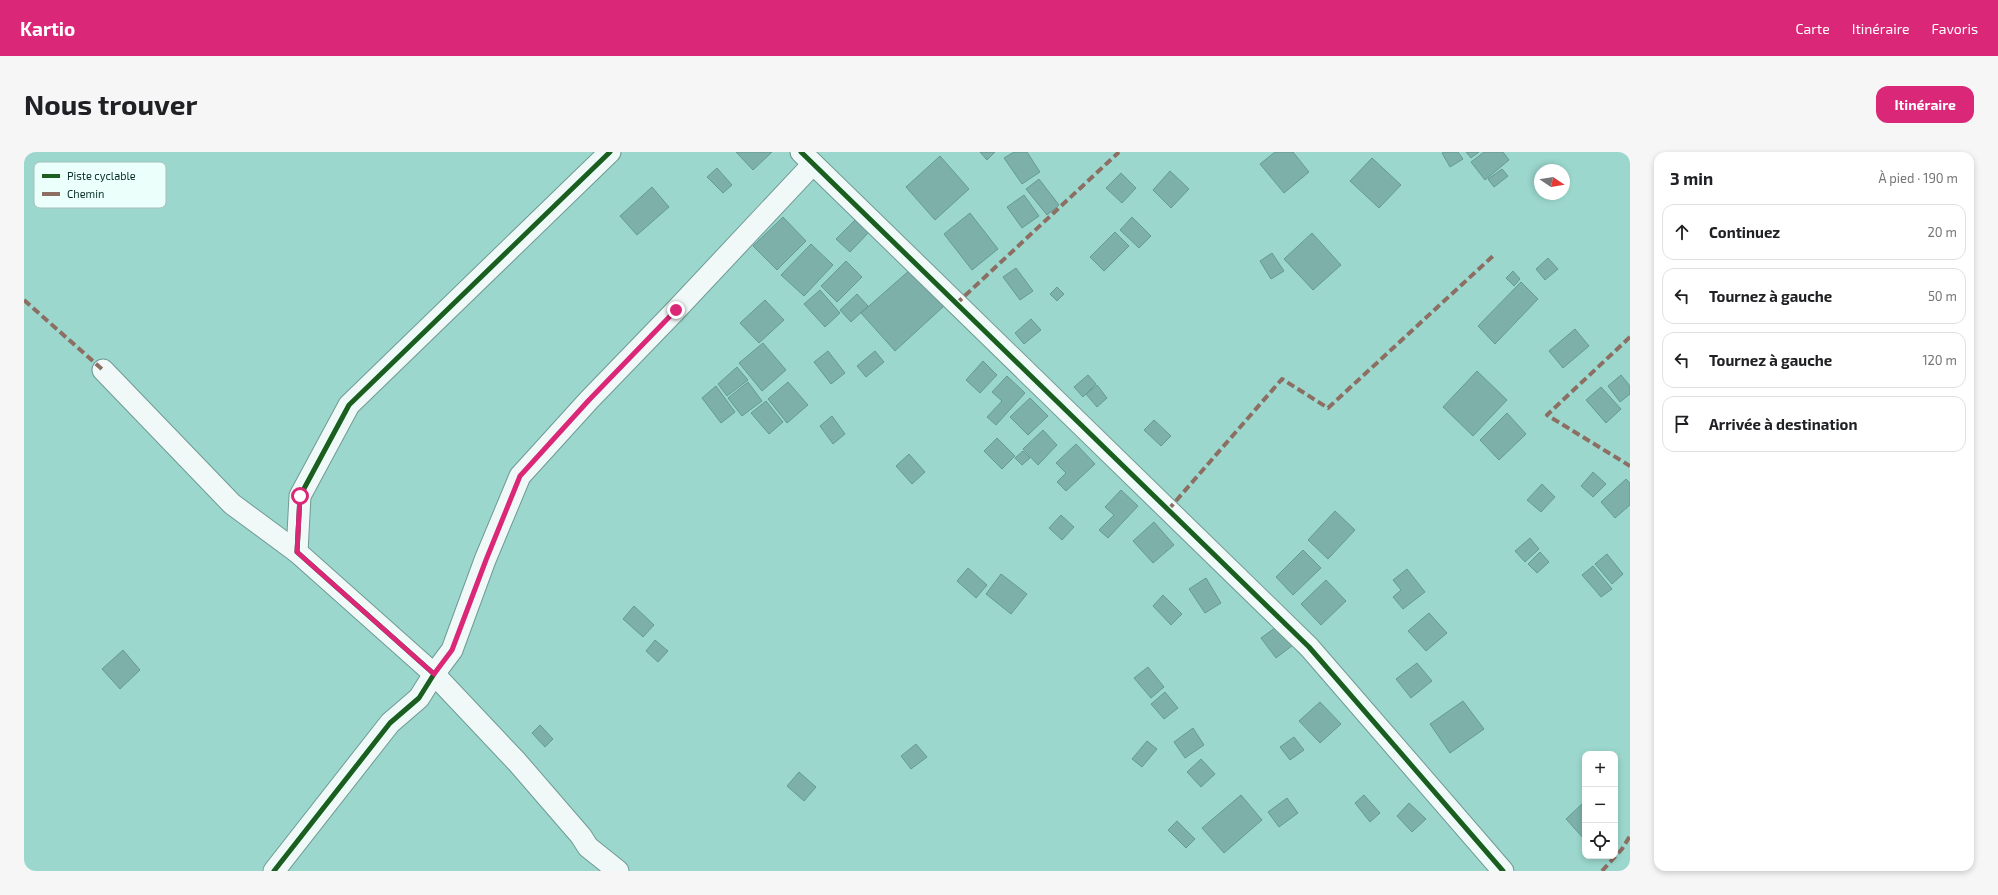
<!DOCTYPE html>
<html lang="fr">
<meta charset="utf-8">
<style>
:root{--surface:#fff;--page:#f6f6f6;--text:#202124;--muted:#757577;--line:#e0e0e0;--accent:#db2777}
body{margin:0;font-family:"Exo 2",sans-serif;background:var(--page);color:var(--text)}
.controls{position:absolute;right:12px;bottom:12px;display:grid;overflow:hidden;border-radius:8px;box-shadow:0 2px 6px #0003}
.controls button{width:36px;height:36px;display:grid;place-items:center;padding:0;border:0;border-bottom:1px solid var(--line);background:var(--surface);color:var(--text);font:20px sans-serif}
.compass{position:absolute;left:1510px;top:12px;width:36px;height:36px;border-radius:50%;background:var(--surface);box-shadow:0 2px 6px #0003;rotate:102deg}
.stop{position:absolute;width:12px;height:12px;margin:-9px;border:3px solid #db2777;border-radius:50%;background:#fff}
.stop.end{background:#db2777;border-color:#fff;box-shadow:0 1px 4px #0008}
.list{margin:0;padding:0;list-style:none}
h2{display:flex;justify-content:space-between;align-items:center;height:52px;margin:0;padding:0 16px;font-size:17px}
h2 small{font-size:13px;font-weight:400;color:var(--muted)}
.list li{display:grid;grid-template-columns:26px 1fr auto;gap:12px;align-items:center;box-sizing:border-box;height:56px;margin:0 8px 8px;padding:0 8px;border:1px solid var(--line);border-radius:12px}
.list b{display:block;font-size:15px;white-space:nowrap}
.list em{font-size:13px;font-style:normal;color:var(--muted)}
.icon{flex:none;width:22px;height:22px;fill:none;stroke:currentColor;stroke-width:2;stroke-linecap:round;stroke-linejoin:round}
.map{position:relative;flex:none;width:1606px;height:719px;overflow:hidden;border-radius:12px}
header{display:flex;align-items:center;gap:24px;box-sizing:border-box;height:56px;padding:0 20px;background:var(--accent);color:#fff}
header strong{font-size:19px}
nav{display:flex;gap:22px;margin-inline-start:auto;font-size:14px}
.intro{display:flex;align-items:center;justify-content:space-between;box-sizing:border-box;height:96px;padding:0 24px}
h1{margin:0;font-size:28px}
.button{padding:10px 18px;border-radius:12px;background:var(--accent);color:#fff;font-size:14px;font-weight:700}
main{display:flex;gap:24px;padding:0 24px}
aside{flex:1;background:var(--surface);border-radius:12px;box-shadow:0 2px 6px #0003}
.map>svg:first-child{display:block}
</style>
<header>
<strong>Kartio</strong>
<nav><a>Carte</a><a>Itinéraire</a><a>Favoris</a></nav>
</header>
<div class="intro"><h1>Nous trouver</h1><a class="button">Itinéraire</a></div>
<main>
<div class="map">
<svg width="1606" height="719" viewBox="0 0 1606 719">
<rect width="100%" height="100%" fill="#9bd7cd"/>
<g fill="#7cb0a8" stroke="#659a93">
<path d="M712 0H748L729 18Z"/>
<path d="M956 0H971L963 8Z"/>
<path d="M990 0H1003L1016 20 998 32 980 6Z"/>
<path d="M1251 0H1269L1285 20 1260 41 1236 12Z"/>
<path d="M1420 0H1434L1439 7 1426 15 1418 1Z"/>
<path d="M1442 0H1455L1447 6Z"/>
<path d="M1460 0H1479L1485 8 1461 28 1447 10Z"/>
<path d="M916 4 945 37 911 68 882 35Z"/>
<path d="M1348 6 1377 33 1355 56 1326 29Z"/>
<path d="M693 16 708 33 699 41 683 25Z"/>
<path d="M1478 17 1484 24 1470 35 1464 27Z"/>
<path d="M1146 19 1165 37 1147 56 1129 38Z"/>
<path d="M1097 21 1112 36 1098 51 1082 36Z"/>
<path d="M1015 27 1035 53 1023 63 1002 37Z"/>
<path d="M628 35 645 55 613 83 596 64Z"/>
<path d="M1000 43 1015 64 998 76 983 55Z"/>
<path d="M946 61 974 97 948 118 920 82Z"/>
<path d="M835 64 848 77 826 100 812 87Z"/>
<path d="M759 65 782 89 753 118 729 94Z"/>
<path d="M1108 65 1127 84 1115 96 1096 78Z"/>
<path d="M1091 80 1105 94 1080 119 1066 105Z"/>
<path d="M1288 81 1317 113 1289 138 1260 107Z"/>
<path d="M787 92 809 113 780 144 757 123Z"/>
<path d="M1248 101 1260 119 1247 127 1236 109Z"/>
<path d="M1524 106 1534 117 1521 128 1512 117Z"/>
<path d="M822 109 838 125 813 150 797 134Z"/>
<path d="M992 116 1009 139 996 148 979 125Z"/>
<path d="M887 117 920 154 871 199 837 161Z"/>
<path d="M1489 119 1496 127 1490 134 1482 126Z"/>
<path d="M1497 130 1514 147 1471 192 1454 174Z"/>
<path d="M1033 135 1040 142 1033 149 1026 142Z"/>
<path d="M796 138 816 161 801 175 780 152Z"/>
<path d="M833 142 844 154 827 170 816 158Z"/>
<path d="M741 148 760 168 735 191 716 171Z"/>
<path d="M1007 167 1017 178 1000 192 991 181Z"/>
<path d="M1551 177 1565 194 1539 216 1525 199Z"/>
<path d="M739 191 762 218 738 239 715 211Z"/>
<path d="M804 199 821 221 807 232 790 210Z"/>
<path d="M851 199 860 210 842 225 833 214Z"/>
<path d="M959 209 973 223 956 241 942 228Z"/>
<path d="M713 215 724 228 703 244 694 232Z"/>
<path d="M1453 219 1483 248 1449 284 1419 255Z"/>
<path d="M1064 223 1072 232 1059 245 1050 235Z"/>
<path d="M1597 223 1606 234V242L1596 250 1584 234Z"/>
<path d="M983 224 1001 241 972 273 963 265 978 249 968 240Z"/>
<path d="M724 230 738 249 718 264 704 246Z"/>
<path d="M764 230 784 253 763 271 744 247Z"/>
<path d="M1073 233 1083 246 1073 255 1062 242Z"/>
<path d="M692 234 711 260 697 271 678 246Z"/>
<path d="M1577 235 1597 257 1582 271 1562 248Z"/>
<path d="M1006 246 1024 264 1004 283 986 265Z"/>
<path d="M742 249 759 270 745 282 727 261Z"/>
<path d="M1483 261 1502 282 1475 308 1456 288Z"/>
<path d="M808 264 821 282 809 292 796 274Z"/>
<path d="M1130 268 1147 284 1137 294 1120 278Z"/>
<path d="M1019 278 1033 293 1014 313 999 297Z"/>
<path d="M973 286 991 304 978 317 960 299Z"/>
<path d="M1052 292 1071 312 1042 339 1033 330 1042 321 1032 311Z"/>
<path d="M999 299 1006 306 998 313 991 306Z"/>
<path d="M885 302 901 320 888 332 872 314Z"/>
<path d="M1569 320 1582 332 1569 345 1557 334Z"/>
<path d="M1602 327 1606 331V353L1591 366 1577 350Z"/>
<path d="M1518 332 1531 345 1517 360 1503 348Z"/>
<path d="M1097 338 1114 354 1084 386 1075 378 1090 363 1081 355Z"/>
<path d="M1311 359 1331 378 1304 407 1284 388Z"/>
<path d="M1037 363 1050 375 1038 388 1025 376Z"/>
<path d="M1130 370 1150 393 1129 411 1109 389Z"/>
<path d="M1506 386 1515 397 1501 410 1491 399Z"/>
<path d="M1279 398 1297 416 1269 443 1252 425Z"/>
<path d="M1516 400 1525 410 1513 421 1504 412Z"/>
<path d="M1583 402 1599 422 1588 432 1571 412Z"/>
<path d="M1569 414 1588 437 1577 445 1558 423Z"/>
<path d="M944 416 963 433 952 446 933 429Z"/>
<path d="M1383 417 1401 440 1379 457 1369 445 1377 438 1369 428Z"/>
<path d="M977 422 1003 442 987 462 962 442Z"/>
<path d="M1182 426 1197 451 1181 461 1165 437Z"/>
<path d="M1302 428 1322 449 1297 473 1277 452Z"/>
<path d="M1139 443 1158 462 1147 473 1129 454Z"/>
<path d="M610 454 630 473 619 485 599 467Z"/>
<path d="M1405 461 1423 481 1402 499 1384 479Z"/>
<path d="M1255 473 1269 493 1252 506 1237 486Z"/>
<path d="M631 488 644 499 634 510 622 499Z"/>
<path d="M99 498 116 518 96 537 78 517Z"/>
<path d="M1393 511 1408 529 1387 546 1372 527Z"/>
<path d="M1124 515 1140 535 1127 546 1110 526Z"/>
<path d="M1141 540 1154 556 1140 567 1127 552Z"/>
<path d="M1439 549 1460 577 1426 601 1406 572Z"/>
<path d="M1296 550 1317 572 1296 591 1275 569Z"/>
<path d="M516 573 529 587 521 595 508 581Z"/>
<path d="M1169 576 1180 593 1161 606 1150 590Z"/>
<path d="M1270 585 1280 598 1266 608 1256 595Z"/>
<path d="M1123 589 1133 597 1118 615 1108 607Z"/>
<path d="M892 592 903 605 887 617 877 604Z"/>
<path d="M1177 607 1191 622 1177 635 1163 620Z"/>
<path d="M775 620 792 635 780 649 763 634Z"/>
<path d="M1217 643 1238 668 1200 701 1178 676Z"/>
<path d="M1340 643 1356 661 1346 670 1331 651Z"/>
<path d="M1263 646 1274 661 1255 675 1244 660Z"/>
<path d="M1385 651 1402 667 1388 680 1373 664Z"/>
<path d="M1559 651 1561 653V688L1542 667Z"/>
<path d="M1153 669 1171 687 1162 696 1144 678Z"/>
</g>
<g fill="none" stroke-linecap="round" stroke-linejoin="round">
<g stroke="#6f9a94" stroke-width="23">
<g id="minor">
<path d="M777 0 1285 495 1479 719"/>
<path d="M79 218 208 352 273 400"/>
<path d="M250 719 366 571 395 546 410 522 273 400 276 344 325 253 586 0"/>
<path d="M594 719 564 695 557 684 493 610 410 522 428 498 461 408 496 324 565 248 652 158 789 12"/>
</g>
</g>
<use href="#minor" stroke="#f0f9f8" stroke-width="21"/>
<g stroke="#8d6e63" stroke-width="4" stroke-dasharray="8 4" stroke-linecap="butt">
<path d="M0 148 79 218"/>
<path d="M932 152 1095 0"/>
<path d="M1606 185 1523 263 1606 314"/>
<path d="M1144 358 1258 227 1304 256 1470 103"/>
<path d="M1578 719 1598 697 1606 684"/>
</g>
<g stroke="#ebfffb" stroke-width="8">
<g id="cycleway">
<path d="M777 0 1285 495 1479 719"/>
<path d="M250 719 366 571 395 546 410 522 273 400 276 344 325 253 586 0"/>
</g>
</g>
<use href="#cycleway" stroke="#1b5e20" stroke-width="5"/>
</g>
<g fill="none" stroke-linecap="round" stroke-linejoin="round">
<path stroke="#db2777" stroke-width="5" d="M276 344 273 400 410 522 428 498 462 408 496 324 565 248 652 158"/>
</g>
<rect x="10" y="10" width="132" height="46" rx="6" fill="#ebfffb" stroke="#a7c0bc" stroke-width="1"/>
<rect x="18" y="22" width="18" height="4" fill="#1b5e20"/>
<rect x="18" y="40" width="18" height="4" fill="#8d6e63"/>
<g font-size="11" fill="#092d28">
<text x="43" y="28">Piste cyclable</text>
<text x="43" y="46">Chemin</text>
</g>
</svg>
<div class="controls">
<button>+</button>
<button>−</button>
<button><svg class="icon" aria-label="locate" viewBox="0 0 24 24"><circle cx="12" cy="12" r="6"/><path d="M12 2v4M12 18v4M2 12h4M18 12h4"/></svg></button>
</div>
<svg class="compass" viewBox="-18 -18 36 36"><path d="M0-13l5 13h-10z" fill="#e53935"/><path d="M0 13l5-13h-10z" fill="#757577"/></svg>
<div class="stop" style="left:276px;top:344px"></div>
<div class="stop end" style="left:652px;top:158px"></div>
</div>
<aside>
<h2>3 min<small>À pied · 190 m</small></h2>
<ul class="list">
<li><svg class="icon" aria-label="ahead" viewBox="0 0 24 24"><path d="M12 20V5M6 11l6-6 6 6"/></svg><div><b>Continuez</b></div><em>20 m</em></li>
<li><svg class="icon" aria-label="left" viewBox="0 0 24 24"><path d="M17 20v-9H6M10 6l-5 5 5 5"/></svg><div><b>Tournez à gauche</b></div><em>50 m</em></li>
<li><svg class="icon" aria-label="left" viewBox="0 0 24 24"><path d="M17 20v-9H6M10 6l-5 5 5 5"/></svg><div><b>Tournez à gauche</b></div><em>120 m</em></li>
<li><svg class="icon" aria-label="arrive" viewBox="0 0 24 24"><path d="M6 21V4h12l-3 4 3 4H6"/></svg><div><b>Arrivée à destination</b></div></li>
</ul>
</aside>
</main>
